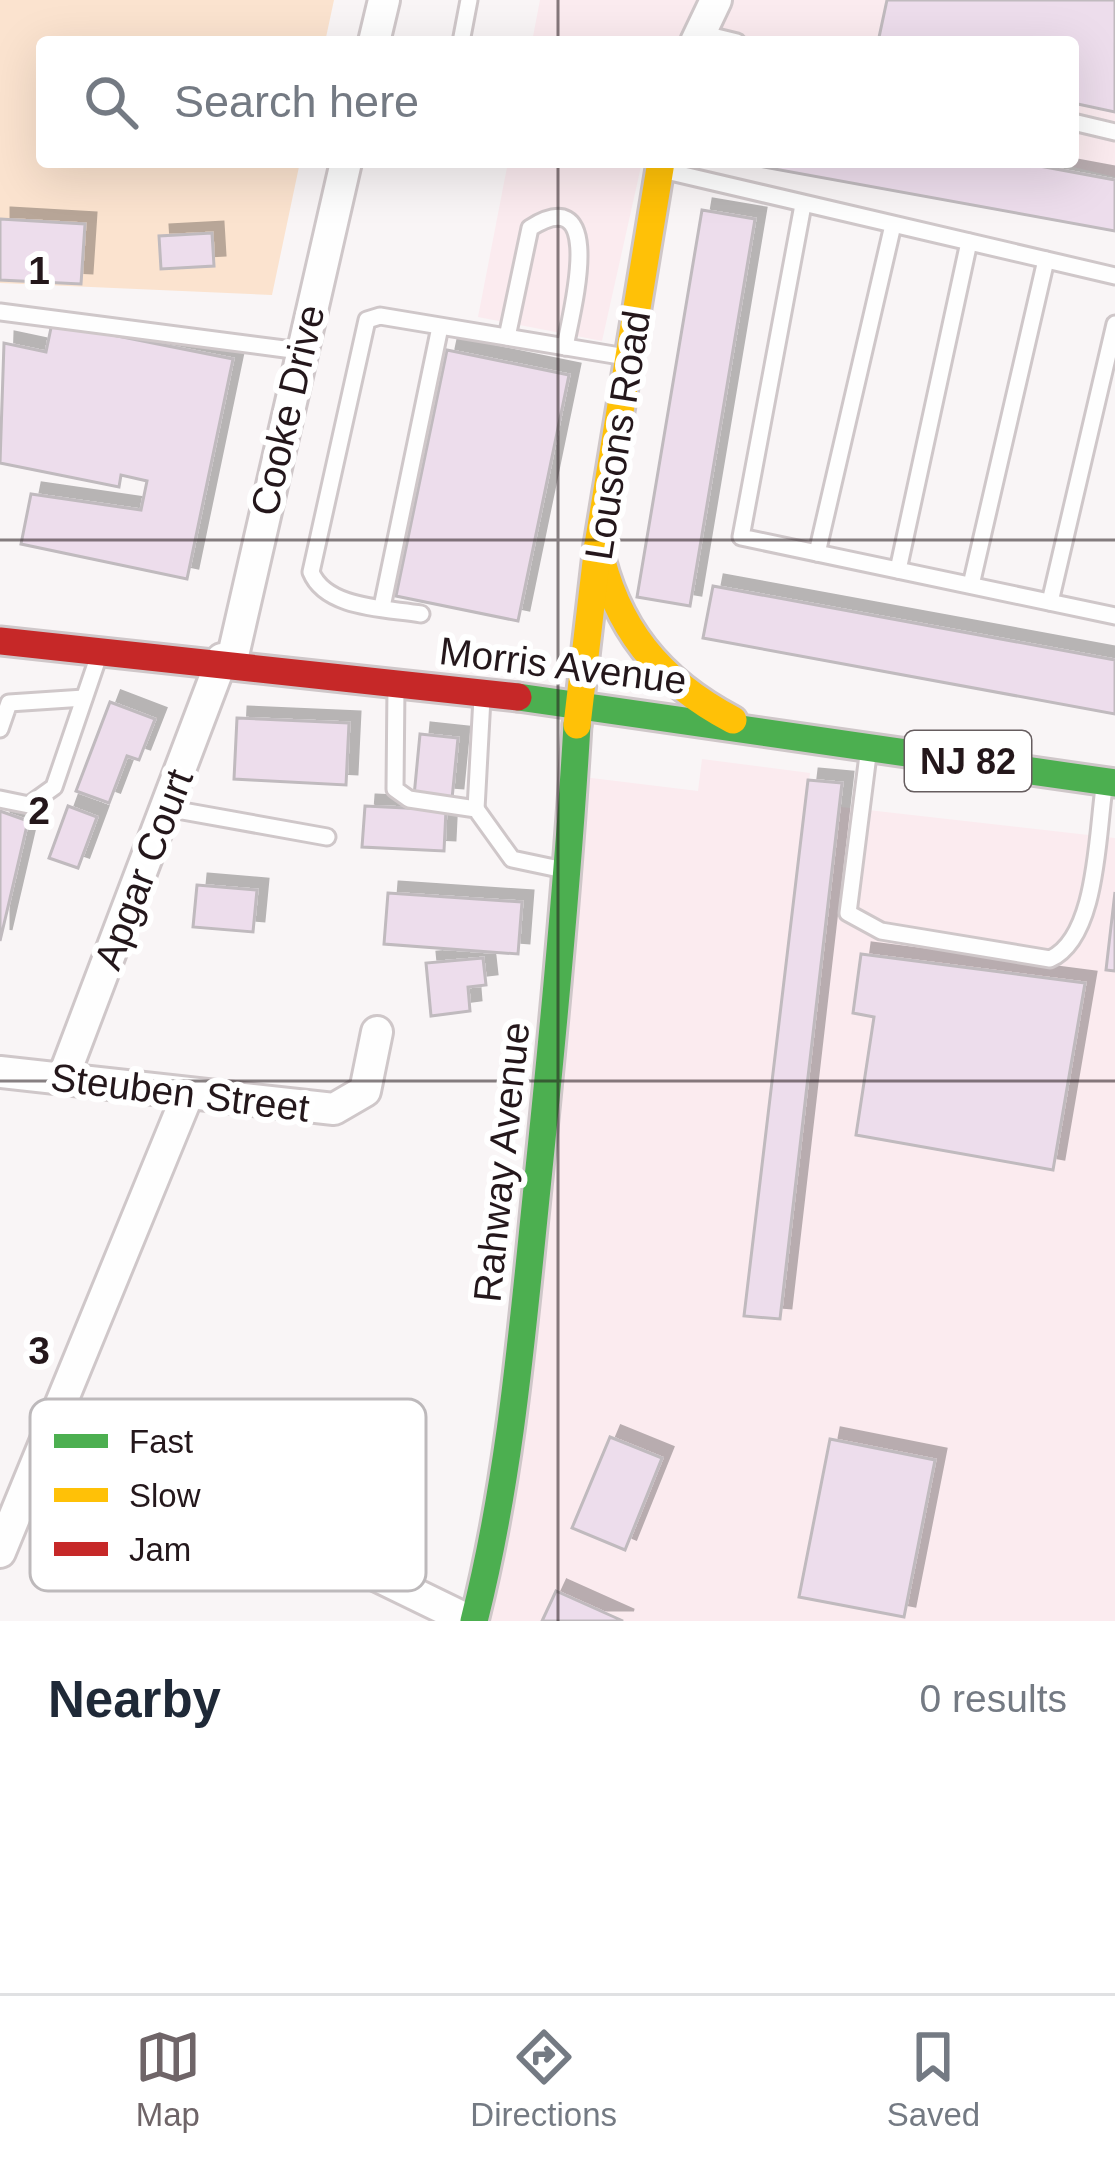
<!DOCTYPE html>
<style>
:root{--surface:#fff;--page:#f2f2f3;--text:#1f2937;--muted:#747a83;--line:#e0e1e3;--accent:#6f6568}
body{margin:0;font-family:Helvetica,sans-serif;background:var(--page);color:var(--text)}
.list{margin:0;padding:0;list-style:none}
h2{display:flex;justify-content:space-between;align-items:center;height:156px;margin:0;padding:0 48px;font-size:51px}
h2 small{font-size:39px;font-weight:400;color:var(--muted)}
.icon{flex:none;width:66px;height:66px;fill:none;stroke:currentColor;stroke-width:2;stroke-linecap:round;stroke-linejoin:round}
.map{position:relative;flex:none;width:1115px;height:1621px;overflow:hidden}
.search{position:absolute;background:var(--surface);box-shadow:0 12px 48px #0002;left:36px;right:36px;top:36px;height:132px;display:flex;align-items:center;gap:30px;box-sizing:border-box;padding:0 42px;border-radius:12px;color:var(--muted);font-size:45px}
.sheet{height:372px;background:var(--surface)}
nav{display:flex;justify-content:space-around;align-items:center;box-sizing:border-box;height:168px;border-top:3px solid var(--line);background:var(--surface);font-size:33px;color:var(--muted)}
nav a{display:grid;justify-items:center;gap:6px}
nav .on{color:var(--accent)}
.map>svg:first-child{display:block}
</style>
<div class="map">
<svg width="1115" height="1621" viewBox="0 0 1115 1621">
<defs>
<filter id="shadow"><feDropShadow dx="11" dy="-11" stdDeviation="0" flood-color="#0004"/></filter>
</defs>
<rect width="100%" height="100%" fill="#f9f5f6"/>
<g fill="#fbebef">
<path d="M540 0H1115V177L1052 162H1073V42H532Z"/>
<path d="M508 162H642L602 341 478 317Z"/>
<path d="M702 759 810 773 806 803 1115 838V1621H475L575 776 698 791Z"/>
</g>
<path fill="#fbe3cf" d="M0 0H334L325 42H42V162H300L272 295 0 283Z"/>
<g fill="#edddec" stroke="#c0babe" stroke-width="3" filter="url(#shadow)">
<path d="M887 0H1115V112L1073 103V42H878Z"/>
<path d="M736 162H1018L1115 180V231Z"/>
<path d="M702 210 755 219 690 606 637 597Z"/>
<path d="M0 219 85 224 81 284 0 280Z"/>
<path d="M212 233 214 266 161 269 159 236Z"/>
<path d="M52 323 233 359 187 579 21 544 31 494 141 510 147 481 121 475 119 487 0 463 4 343 46 352Z"/>
<path d="M447 350 569 375 518 621 396 596Z"/>
<path d="M713 586 1115 660V714L703 638Z"/>
<path d="M110 702 155 719 139 760 127 756 109 803 76 791Z"/>
<path d="M237 718 349 723 346 785 234 779Z"/>
<path d="M420 734 458 738 452 799 414 796Z"/>
<path d="M808 780 842 783 780 1319 744 1316Z"/>
<path d="M68 806 97 817 78 868 49 858Z"/>
<path d="M365 806 446 810 444 851 362 847Z"/>
<path d="M0 811 28 821 0 941Z"/>
<path d="M197 885 257 890 253 932 193 927Z"/>
<path d="M1115 892V971L1106 970Z"/>
<path d="M388 893 522 902 518 954 384 944Z"/>
<path d="M861 954 1085 983 1053 1170 856 1135 874 1017 853 1013Z"/>
<path d="M483 958 486 985 468 987 470 1011 431 1016 426 963Z"/>
<path d="M610 1437 662 1458 625 1550 572 1528Z"/>
<path d="M830 1439 935 1460 904 1617 799 1597Z"/>
<path d="M556 1591 623 1621H542Z"/>
</g>
<g fill="none" stroke-linecap="round" stroke-linejoin="round">
<g stroke="#cfc7c9" stroke-width="21">
<g id="lane">
<path d="M700 33 737 42"/>
<path d="M461 42 469 0"/>
<path d="M1073 122 1115 132"/>
<path d="M662 170 1115 276"/>
<path d="M803 205 741 537 1115 616"/>
<path d="M0 312 300 351"/>
<path d="M507 337 530 228C609 178 570 318 565 347"/>
<path d="M817 553 893 225"/>
<path d="M898 570 969 242"/>
<path d="M971 585 1046 260"/>
<path d="M1050 602 1115 324"/>
<path d="M382 607 440 327"/>
<path d="M421 614C386 608 326 609 311 572L367 320 380 316 626 357"/>
<path d="M396 686 395 789 409 799 476 809 512 859 564 870"/>
<path d="M0 729 9 703 84 698"/>
<path d="M868 755 848 913 881 931 1050 959C1097 938 1097 836 1104 788"/>
<path d="M0 799 29 805 54 787 98 658"/>
<path d="M166 808 327 837"/>
<path d="M476 809 482 698"/>
</g>
</g>
<g stroke="#cfc7c9" stroke-width="36">
<g id="street">
<path d="M374 42 384 0"/>
<path d="M696 42 716 0"/>
<path d="M232 660 346 162"/>
<path d="M0 1072 334 1109 365 1091 377 1032"/>
<path d="M63 1078 222 659"/>
<path d="M244 1511 470 1621"/>
<path d="M0 1552 188 1094"/>
</g>
</g>
<g stroke="#cfc7c9" stroke-width="33">
<g id="fast">
<path d="M518 697 1115 783"/>
<path d="M474 1621C510 1479 522 1334 537 1188 553 1034 568 880 577 725"/>
</g>
</g>
<g stroke="#cfc7c9" stroke-width="33">
<g id="slow">
<path d="M598 545C615 627 659 681 733 720"/>
<path d="M577 725 598 545 661 162"/>
</g>
</g>
<g stroke="#cfc7c9" stroke-width="33">
<path id="jam" d="M0 641 518 697"/>
</g>
<use href="#lane" stroke="#fefefe" stroke-width="15"/>
<use href="#street" stroke="#fefefe" stroke-width="30"/>
<use href="#fast" stroke="#4caf50" stroke-width="27"/>
<use href="#slow" stroke="#ffc107" stroke-width="27"/>
<use href="#jam" stroke="#c62828" stroke-width="27"/>
</g>
<path fill="none" stroke="#24171b" stroke-width="3" stroke-opacity="0.55" d="M558 0V42M558 162V1621M0 540H1115M0 1081H1115"/>
<g text-anchor="middle" stroke-width="12" stroke-linejoin="round" paint-order="stroke">
<rect fill="#fff" stroke="#665d5f" stroke-width="3" x="905" y="731" width="126" height="60" rx="9"/>
<g font-size="36" font-weight="bold" fill="#24171b">
<text x="968" y="774">NJ 82</text>
</g>
<g font-size="39" fill="#24171b" stroke="#fff">
<text transform="translate(287 410) rotate(-77)" y="14">Cooke Drive</text>
<text transform="translate(617 435) rotate(-81)" y="14">Lousons Road</text>
<text transform="translate(563 665) rotate(7)" y="14">Morris Avenue</text>
<text transform="translate(143 869) rotate(-69)" y="14">Apgar Court</text>
<text transform="translate(180 1092) rotate(7)" y="14">Steuben Street</text>
<text transform="translate(501 1162) rotate(-84)" y="14">Rahway Avenue</text>
</g>
</g>
<rect x="30" y="1399" width="396" height="192" rx="18" fill="#fff" stroke="#bdb9bb" stroke-width="3"/>
<rect x="54" y="1434" width="54" height="14" fill="#4caf50"/>
<rect x="54" y="1488" width="54" height="14" fill="#ffc107"/>
<rect x="54" y="1542" width="54" height="14" fill="#c62828"/>
<g font-size="33" fill="#24171b">
<text x="129" y="1453">Fast</text>
<text x="129" y="1507">Slow</text>
<text x="129" y="1561">Jam</text>
</g>
<g font-size="39" text-anchor="middle" font-weight="bold" fill="#24171b" stroke="#fff" stroke-width="12" stroke-linejoin="round" paint-order="stroke">
<text x="39" y="284">1</text>
<text x="39" y="824">2</text>
<text x="39" y="1364">3</text>
</g>
</svg>
<div class="search"><svg class="icon" aria-label="search" viewBox="0 0 24 24"><circle cx="10" cy="10" r="6"/><path d="M15 15l6 6"/></svg>Search here</div>
</div>
<section class="sheet">
<h2>Nearby<small>0 results</small></h2>
<ul class="list">
</ul>
</section>
<nav>
<a class="on"><svg class="icon" aria-label="map" viewBox="0 0 24 24"><path d="M3 6l6-2 6 2 6-2v14l-6 2-6-2-6 2zM9 4v14M15 6v14"/></svg>Map</a>
<a><svg class="icon" aria-label="directions" viewBox="0 0 24 24"><path d="M12 3l9 9-9 9-9-9zM9 14v-3h6M13 9l2 2-2 2"/></svg>Directions</a>
<a><svg class="icon" aria-label="saved" viewBox="0 0 24 24"><path d="M7 4h10v16l-5-4-5 4z"/></svg>Saved</a>
</nav>
